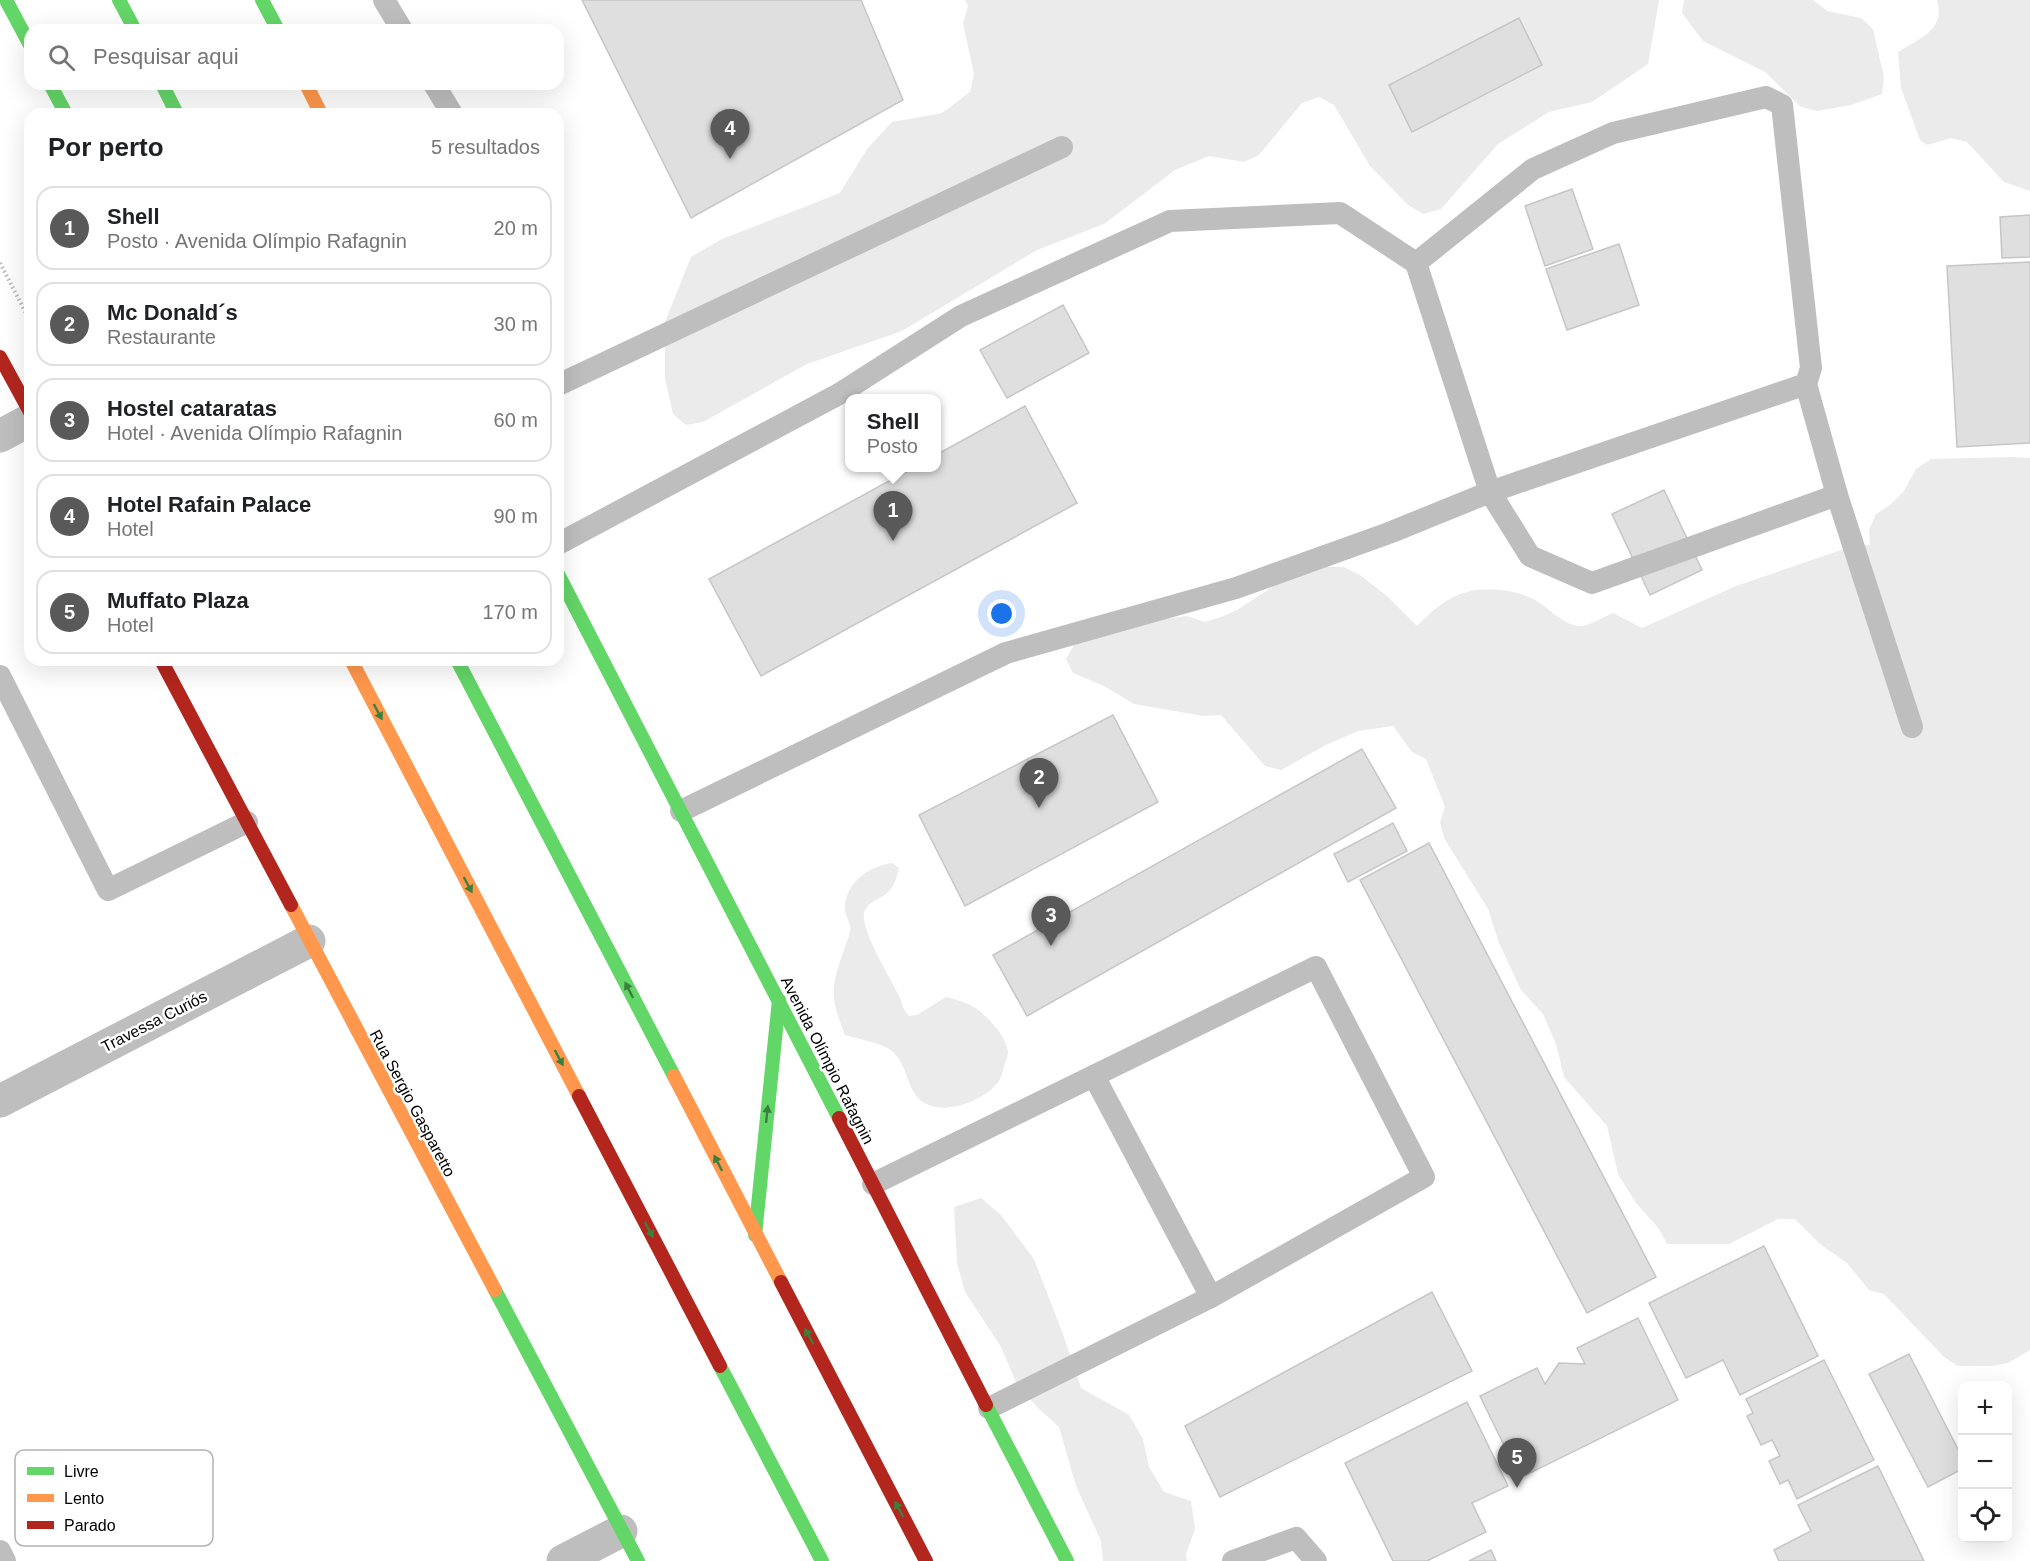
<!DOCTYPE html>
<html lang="pt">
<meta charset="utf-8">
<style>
:root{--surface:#fff;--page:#f2f2f2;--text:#202124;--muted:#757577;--line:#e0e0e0;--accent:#595959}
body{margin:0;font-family:Arial,sans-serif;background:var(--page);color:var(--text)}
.controls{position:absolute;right:18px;bottom:18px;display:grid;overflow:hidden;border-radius:12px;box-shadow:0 6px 24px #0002}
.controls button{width:54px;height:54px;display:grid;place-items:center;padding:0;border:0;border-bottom:2px solid var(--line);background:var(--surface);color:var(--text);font:30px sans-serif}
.you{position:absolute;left:1002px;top:614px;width:21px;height:21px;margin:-15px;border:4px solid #fff;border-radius:50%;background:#1a73e8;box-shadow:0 0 0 9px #1a73e833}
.badge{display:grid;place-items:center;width:39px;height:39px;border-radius:50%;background:var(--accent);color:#fff;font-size:20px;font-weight:700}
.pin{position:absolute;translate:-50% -50px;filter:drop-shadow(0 2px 3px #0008)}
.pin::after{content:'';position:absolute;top:32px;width:21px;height:18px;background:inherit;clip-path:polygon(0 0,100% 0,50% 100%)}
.popup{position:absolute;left:845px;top:394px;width:96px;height:78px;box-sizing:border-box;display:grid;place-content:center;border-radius:12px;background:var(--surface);filter:drop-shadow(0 2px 4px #0005);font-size:20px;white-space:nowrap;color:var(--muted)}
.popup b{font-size:22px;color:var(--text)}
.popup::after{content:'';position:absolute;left:50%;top:100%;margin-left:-12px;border:12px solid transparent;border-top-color:var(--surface)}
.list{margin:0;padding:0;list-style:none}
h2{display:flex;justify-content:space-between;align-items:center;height:78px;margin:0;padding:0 24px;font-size:26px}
h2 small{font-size:20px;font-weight:400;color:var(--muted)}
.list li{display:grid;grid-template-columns:39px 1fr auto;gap:18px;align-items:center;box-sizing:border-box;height:84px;margin:0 12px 12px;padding:0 12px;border:2px solid var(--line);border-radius:18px}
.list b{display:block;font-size:22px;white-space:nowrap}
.list p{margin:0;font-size:20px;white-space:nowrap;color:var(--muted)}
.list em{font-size:20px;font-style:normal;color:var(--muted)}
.icon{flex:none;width:33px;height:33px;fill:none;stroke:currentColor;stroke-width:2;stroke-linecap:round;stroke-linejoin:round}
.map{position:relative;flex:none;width:2030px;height:1561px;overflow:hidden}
.search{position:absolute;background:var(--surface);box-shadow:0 6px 24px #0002;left:24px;top:24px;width:540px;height:66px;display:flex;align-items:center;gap:15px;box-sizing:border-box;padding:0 21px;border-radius:18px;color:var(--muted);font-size:22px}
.panel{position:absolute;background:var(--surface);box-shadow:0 6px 24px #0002;left:24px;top:108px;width:540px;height:558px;border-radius:18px}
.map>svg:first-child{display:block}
</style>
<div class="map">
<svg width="2030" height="1561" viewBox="0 0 2030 1561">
<rect width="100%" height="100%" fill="#fff"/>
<g fill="#ebebeb">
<path d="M965 0H1659L1648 64 1592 102 1549 112 1498 144 1441 209 1423 214 1408 205 1370 166 1334 105 1319 97 1302 103 1259 155 1244 162 1209 156 1175 170 1104 224 1037 250 902 331 807 364 703 422 686 425 673 414 665 378V322L691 257 722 239 840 193 867 149 892 122 942 113 970 92 974 74 963 23 968 6Z"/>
<path d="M1684 0H1813L1827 11 1861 18 1873 29 1884 77 1882 94 1851 105 1818 111 1801 107 1765 72 1703 41 1682 13Z"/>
<path d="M1937 0H2030V191L2004 182 1967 142 1951 138 1927 145 1920 140 1901 88 1898 52C1920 38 1946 30 1937 0Z"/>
<path d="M2014 457 2030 458V1350L2008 1363 1992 1366H1958L1944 1357 1884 1294 1869 1290 1847 1263 1820 1244 1795 1219H1778L1729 1244H1667L1659 1229 1636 1203 1618 1174 1607 1126 1564 1077 1556 1044 1543 1014 1521 990 1499 943 1488 909 1444 838 1440 822 1445 807 1426 759 1412 752 1393 726 1358 731 1326 745 1281 770 1265 766 1221 715 1203 716 1134 704 1104 686 1073 673 1066 659 1074 645 1118 625 1187 616 1205 622 1221 617 1237 610 1294 573 1310 567H1344L1360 575 1388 597 1417 626C1445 597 1467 584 1508 591 1519 593 1529 596 1538 602 1551 610 1567 628 1583 626 1592 624 1604 617 1613 613L1642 628 1736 586 1847 548 1870 545 1869 530 1876 514 1890 505 1904 491 1916 469 1931 459Z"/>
<path d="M892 863 899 868C897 877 894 887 887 893 880 899 869 902 865 910 857 926 892 980 899 996 903 1004 902 1009 909 1016L917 1015 946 997C953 999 962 1001 968 1004 983 1010 1007 1036 1008 1052 1008 1056 1006 1061 1004 1065 1003 1069 1002 1075 1000 1079 990 1097 956 1111 936 1107 904 1101 912 1069 893 1052 883 1043 858 1039 845 1035 839 1019 832 1003 834 986 836 968 845 950 850 932 852 925 846 918 845 910 844 884 868 866 892 863Z"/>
<path d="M981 1198 1001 1215 1034 1259 1064 1337 1081 1388 1129 1415 1143 1439 1149 1467 1164 1492 1191 1501 1195 1529 1186 1554 1187 1561H1103L1101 1541 1076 1486 1059 1427 1036 1406 1016 1382 1001 1347 965 1292 957 1263 954 1207Z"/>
</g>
<g fill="#dfdfdf" stroke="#c6c6c6" stroke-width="1.5">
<path d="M582 0H861L903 100 691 218Z"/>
<path d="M1519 18 1542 65 1412 132 1389 85Z"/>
<path d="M1572 189 1593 249 1545 266 1525 206Z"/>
<path d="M2030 215V257L2002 258 2000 217Z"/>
<path d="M1619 244 1639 305 1567 330 1546 269Z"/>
<path d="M2030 262V443L1957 447 1947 266Z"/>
<path d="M1063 305 1089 353 1007 398 980 350Z"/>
<path d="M1025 406 1077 503 761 676 709 579 913 468H936V455Z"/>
<path d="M1664 490 1702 570 1650 595 1612 514Z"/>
<path d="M1113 715 1158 802 965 906 919 815Z"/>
<path d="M1362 749 1396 808 1027 1016 993 955Z"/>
<path d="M1393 823 1407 851 1348 882 1334 854Z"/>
<path d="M1429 843 1656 1277 1587 1313 1360 880Z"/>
<path d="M1764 1246 1818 1356 1740 1395 1723 1360 1686 1378 1649 1303Z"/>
<path d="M1432 1292 1472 1371 1220 1497 1185 1426Z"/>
<path d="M1638 1318 1678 1400 1520 1478 1480 1396 1537 1368 1545 1384 1559 1363 1585 1364 1577 1348Z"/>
<path d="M1909 1354 1962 1457V1469L1928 1487 1869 1374Z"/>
<path d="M1824 1360 1874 1460 1797 1499 1788 1480 1780 1484 1769 1461 1780 1456 1772 1440 1761 1445 1747 1416 1753 1413 1746 1399Z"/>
<path d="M1467 1402 1508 1486 1472 1503 1486 1532 1427 1561H1393L1345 1463Z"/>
<path d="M1878 1466 1924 1561H1779L1774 1550 1811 1531 1798 1505Z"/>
<path d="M1491 1550 1496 1561H1469Z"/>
</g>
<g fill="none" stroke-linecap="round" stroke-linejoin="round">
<path stroke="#b9b9b9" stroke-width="4" stroke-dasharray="1.5 3" stroke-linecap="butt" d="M0 263 30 321"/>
<g stroke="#bebebe" stroke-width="22">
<path d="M384 0 402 30"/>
<path d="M434 84 452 114"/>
<path d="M1416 263 1533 169 1613 133 1766 97 1782 105 1811 368 1806 384 1490 492 1530 556 1592 583 1837 495"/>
<path d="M1806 384 1837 495 1912 727"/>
<path d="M558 385 1062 147"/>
<path d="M558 544 839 394 961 316 1170 221 1340 213 1416 263 1490 492 1389 533 1236 588 1006 653 681 811"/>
<path d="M0 676 108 890 247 822"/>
<path d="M1094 1076 1211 1297"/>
<path d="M873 1184 1316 967 1424 1177 1211 1297 989 1408"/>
<path d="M0 1551 5 1561"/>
<path d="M1233 1561 1296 1538 1316 1561"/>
</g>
<g stroke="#bebebe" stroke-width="33">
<path d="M0 436 30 420"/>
<path d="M0 1101 309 941"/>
<path d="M563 1561 621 1531"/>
</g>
<g stroke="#63d668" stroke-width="14">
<path d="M6 0 30 45"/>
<path d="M119 0 135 30"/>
<path d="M262 0 278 30"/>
<path d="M50 84 66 114"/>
<path d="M162 84 177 114"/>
<path d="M558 574 839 1118"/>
<path d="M457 660 674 1076"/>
<path d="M755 1235 779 1000"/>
<path d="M495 1290 638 1561"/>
<path d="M720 1366 822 1561"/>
<path d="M986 1405 1067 1561"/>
</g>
<g stroke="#ff974d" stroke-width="14">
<path d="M306 84 321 114"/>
<path d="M351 660 579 1096"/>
<path d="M291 905 495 1290"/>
<path d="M674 1076 781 1282"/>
</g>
<g stroke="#b3261e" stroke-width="14">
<path d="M0 357 30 412"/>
<path d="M161 660 291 905"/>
<path d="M579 1096 720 1366"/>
<path d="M839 1118 986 1405"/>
<path d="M781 1282 926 1561"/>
</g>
</g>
<defs><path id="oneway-solid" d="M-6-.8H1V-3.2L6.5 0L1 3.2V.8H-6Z" transform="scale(1.5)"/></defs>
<g fill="#3b803e">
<use href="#oneway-solid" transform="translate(378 712) rotate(62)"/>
<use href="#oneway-solid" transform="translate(468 885) rotate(62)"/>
<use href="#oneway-solid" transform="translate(629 990) rotate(-117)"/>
<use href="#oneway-solid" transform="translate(559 1058) rotate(62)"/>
<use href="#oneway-solid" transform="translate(767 1114) rotate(-84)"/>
<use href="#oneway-solid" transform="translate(718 1163) rotate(-117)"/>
<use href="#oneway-solid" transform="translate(649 1230) rotate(62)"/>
<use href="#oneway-solid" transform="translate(809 1336) rotate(-118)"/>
<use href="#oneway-solid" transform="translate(899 1509) rotate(-118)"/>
</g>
<g text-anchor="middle" stroke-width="5" stroke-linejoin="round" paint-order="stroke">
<g font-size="16" fill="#000" stroke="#fff">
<text transform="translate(154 1021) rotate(-27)" y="6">Travessa Curiós</text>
<text transform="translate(828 1060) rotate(63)" y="6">Avenida Olímpio Rafagnin</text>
<text transform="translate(413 1103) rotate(62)" y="6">Rua Sergio Gasparetto</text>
</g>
</g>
<rect x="15" y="1450" width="198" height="96" rx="9" fill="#fff" stroke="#b2b2b2" stroke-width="1.5"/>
<rect x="27" y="1467" width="27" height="8" fill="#63d668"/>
<rect x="27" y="1494" width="27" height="8" fill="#ff974d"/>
<rect x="27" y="1521" width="27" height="8" fill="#b3261e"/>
<g font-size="16" fill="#000">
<text x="64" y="1477">Livre</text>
<text x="64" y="1504">Lento</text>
<text x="64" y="1531">Parado</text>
</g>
</svg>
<div class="controls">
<button>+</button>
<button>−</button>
<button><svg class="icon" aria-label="locate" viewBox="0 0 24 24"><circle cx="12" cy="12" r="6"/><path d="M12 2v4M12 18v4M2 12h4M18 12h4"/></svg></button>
</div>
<div class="you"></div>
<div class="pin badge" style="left:893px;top:541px">1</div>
<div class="popup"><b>Shell</b>Posto</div>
<div class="pin badge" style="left:1039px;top:808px">2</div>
<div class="pin badge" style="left:1051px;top:946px">3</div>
<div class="pin badge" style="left:730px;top:159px">4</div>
<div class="pin badge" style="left:1517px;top:1488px">5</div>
<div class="search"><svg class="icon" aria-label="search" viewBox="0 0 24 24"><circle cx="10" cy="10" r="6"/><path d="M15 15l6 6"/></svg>Pesquisar aqui</div>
<section class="panel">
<h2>Por perto<small>5 resultados</small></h2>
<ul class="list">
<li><span class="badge">1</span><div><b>Shell</b><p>Posto · Avenida Olímpio Rafagnin</p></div><em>20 m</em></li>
<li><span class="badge">2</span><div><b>Mc Donald´s</b><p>Restaurante</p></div><em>30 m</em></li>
<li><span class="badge">3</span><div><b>Hostel cataratas</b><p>Hotel · Avenida Olímpio Rafagnin</p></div><em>60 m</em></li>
<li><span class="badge">4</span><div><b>Hotel Rafain Palace</b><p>Hotel</p></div><em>90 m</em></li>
<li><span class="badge">5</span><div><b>Muffato Plaza</b><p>Hotel</p></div><em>170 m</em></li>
</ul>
</section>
</div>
